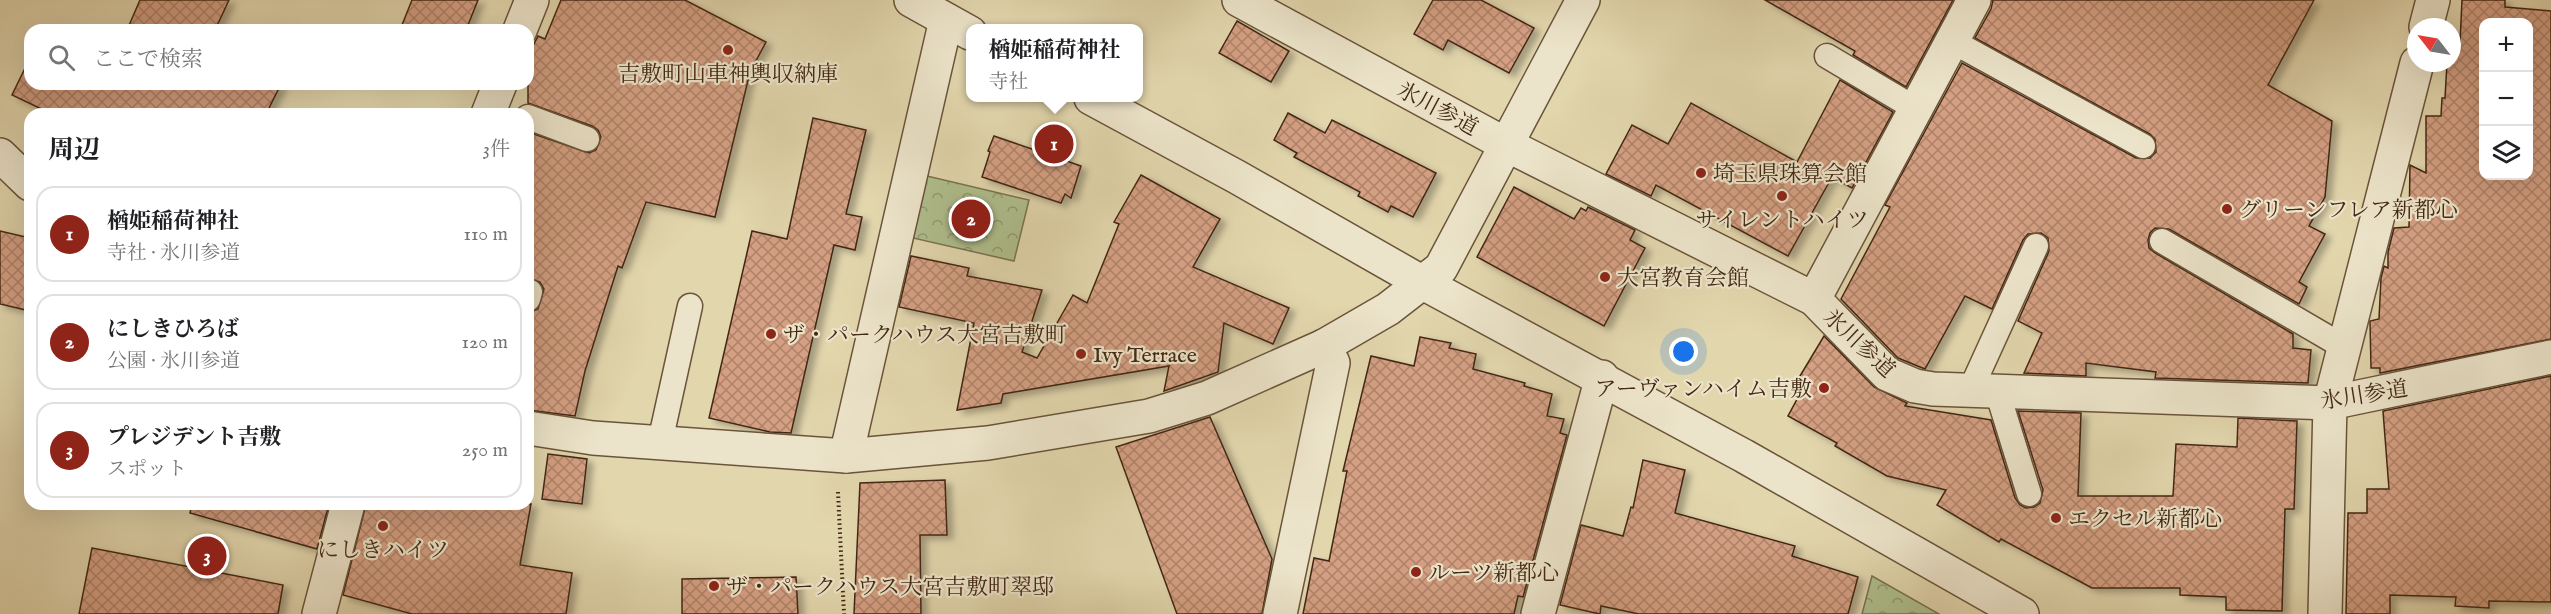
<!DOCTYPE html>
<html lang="ja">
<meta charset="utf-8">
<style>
:root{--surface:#fff;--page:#f6f6f6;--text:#202124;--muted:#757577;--line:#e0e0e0;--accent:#8f2418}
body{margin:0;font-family:"IM FELL English","Noto Serif JP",serif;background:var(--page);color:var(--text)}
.controls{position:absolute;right:18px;top:18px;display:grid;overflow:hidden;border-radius:12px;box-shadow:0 6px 24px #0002}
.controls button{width:54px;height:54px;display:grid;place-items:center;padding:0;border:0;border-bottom:2px solid var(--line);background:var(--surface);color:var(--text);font:30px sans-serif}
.compass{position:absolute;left:2407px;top:18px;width:54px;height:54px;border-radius:50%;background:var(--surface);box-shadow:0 6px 24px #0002;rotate:301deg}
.you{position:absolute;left:1684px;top:352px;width:21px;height:21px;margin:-15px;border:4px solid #fff;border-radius:50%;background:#1a73e8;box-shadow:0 0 0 9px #1a73e833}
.badge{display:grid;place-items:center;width:39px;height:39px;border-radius:50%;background:var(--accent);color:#fff;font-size:20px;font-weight:700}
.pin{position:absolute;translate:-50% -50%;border:3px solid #fff;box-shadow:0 2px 6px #0006}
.popup{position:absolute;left:966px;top:24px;width:177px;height:78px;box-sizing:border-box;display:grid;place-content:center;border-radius:12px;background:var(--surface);filter:drop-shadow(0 2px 4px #0005);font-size:20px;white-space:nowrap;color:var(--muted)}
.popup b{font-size:22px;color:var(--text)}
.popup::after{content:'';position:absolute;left:50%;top:100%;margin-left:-12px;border:12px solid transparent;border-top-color:var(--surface)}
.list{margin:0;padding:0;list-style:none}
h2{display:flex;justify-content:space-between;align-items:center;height:78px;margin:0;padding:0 24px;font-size:26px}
h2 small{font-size:20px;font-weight:400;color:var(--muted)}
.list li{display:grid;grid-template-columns:39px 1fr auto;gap:18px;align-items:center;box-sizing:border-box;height:96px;margin:0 12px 12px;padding:0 12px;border:2px solid var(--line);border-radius:18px}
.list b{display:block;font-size:22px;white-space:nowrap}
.list p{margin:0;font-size:20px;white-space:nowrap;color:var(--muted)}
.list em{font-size:20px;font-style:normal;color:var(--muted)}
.icon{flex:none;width:33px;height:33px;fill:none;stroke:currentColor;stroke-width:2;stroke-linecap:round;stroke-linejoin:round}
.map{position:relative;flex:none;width:2551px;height:614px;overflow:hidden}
.search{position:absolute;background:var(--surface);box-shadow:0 6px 24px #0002;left:24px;top:24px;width:510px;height:66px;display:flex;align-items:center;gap:15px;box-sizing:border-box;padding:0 21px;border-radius:18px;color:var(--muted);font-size:22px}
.panel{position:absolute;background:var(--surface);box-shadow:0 6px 24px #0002;left:24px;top:108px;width:510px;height:402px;border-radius:18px}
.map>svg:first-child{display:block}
</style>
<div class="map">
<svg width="2551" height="614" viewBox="0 0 2551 614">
<defs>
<pattern id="park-crowns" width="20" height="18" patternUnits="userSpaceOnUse" patternTransform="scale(1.5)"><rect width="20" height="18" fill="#afbe8d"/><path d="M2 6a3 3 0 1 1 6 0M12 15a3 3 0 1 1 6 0" fill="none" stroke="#909a72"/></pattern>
<pattern id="building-cross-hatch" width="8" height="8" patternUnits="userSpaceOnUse" patternTransform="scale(1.5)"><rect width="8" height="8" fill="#d49f82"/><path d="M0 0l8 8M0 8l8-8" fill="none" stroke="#ae8269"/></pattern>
<filter id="shadow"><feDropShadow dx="6" dy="4" stdDeviation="3" flood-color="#0004"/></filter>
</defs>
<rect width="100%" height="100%" fill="#e2d6ad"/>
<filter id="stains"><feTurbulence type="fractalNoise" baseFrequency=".00333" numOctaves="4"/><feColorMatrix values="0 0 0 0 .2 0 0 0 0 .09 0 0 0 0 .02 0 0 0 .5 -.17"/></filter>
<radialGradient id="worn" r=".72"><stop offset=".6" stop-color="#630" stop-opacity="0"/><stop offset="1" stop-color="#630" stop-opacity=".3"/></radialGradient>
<g fill="url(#park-crowns)" stroke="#797350" stroke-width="1.5">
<path d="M927 176 1029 200 1014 261 913 238Z"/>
<path d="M1872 576 1939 614H1862Z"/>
</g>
<g fill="url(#building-cross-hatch)" stroke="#432813" stroke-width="1.5" fill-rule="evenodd" filter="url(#shadow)">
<path d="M140 0H229L215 30H127Z"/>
<path d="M412 0H478L466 30H400Z"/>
<path d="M561 0H685L766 42 750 72 715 217 646 202 622 268 618 266 585 371 575 416 528 410V313L538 309 544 289 540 282 528 278V132L589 153 596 150 601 137 598 130 592 126 528 103V56L538 36 545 39Z"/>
<path d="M1433 0H1481L1534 28 1509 73 1448 40 1443 50 1414 34Z"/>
<path d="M1765 0H1953L1906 87 1853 55 1855 51Z"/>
<path d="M1993 0H2314L2268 85 2332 121 2325 197 2309 226 2325 234 2299 282 2307 287 2299 304 2169 229 2155 228 2150 233 2148 240 2149 248 2155 253 2293 334V348L2311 350 2308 383 2155 378 2156 372 2086 363V376L2024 373 2042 333 2018 321 2049 251 2048 238 2041 233 2028 234 2023 240 1992 309 1965 296 1925 369 1898 358 1841 299 1890 207 1885 205 1962 63 2136 158H2150L2156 152 2155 139 2150 134 1975 38 1991 9Z"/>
<path d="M2462 0H2505V7L2551 11V339L2380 373V368H2371L2370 321 2379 319 2381 278 2384 266 2388 268V252L2394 228 2409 227 2410 165 2426 173V116H2441L2442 98H2445L2447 63H2452V43H2460ZM2484 22H2529V176H2484Z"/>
<path d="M1237 21 1289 51 1271 82 1219 53Z"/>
<path d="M30 58V84H281L266 114H52L12 95Z"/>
<path d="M1840 80 1893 112 1852 188 1832 177 1788 256 1656 185 1651 196 1606 174 1632 125 1668 144 1691 103 1797 162Z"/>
<path d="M1288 113 1325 133 1332 120 1436 173 1413 217 1391 206 1388 212 1358 196 1360 192 1294 157 1297 153 1274 140Z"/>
<path d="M813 118 866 130 846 214 862 217 855 250 834 245 791 433 770 432 709 418 752 231 787 239Z"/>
<path d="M994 136 1081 166 1071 198 1065 194 1061 203 982 177 990 152 988 151Z"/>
<path d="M1141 175 1220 219 1193 267 1289 308 1273 344 1224 323 1218 372 1164 391 1169 366 1003 394 1001 403 957 410 974 323 899 307 911 256 969 268 967 276 1042 290 1022 352 1037 358 1073 295 1087 303 1119 224 1114 222Z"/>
<path d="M1514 187 1574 219 1581 208 1586 211 1588 207 1635 230 1630 240 1645 248 1604 326 1477 257Z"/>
<path d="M0 231 30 238V311L0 304Z"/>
<path d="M1824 336 1874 387 1907 403 1905 406 1991 420 2015 498 2020 505 2026 508 2034 507 2040 503 2043 490 2018 411 2081 413 2078 496H2173L2176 444 2237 447 2238 418 2297 421 2294 509H2285L2282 611 2226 610V597L2180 595V588H2092L2001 539 1999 542 1937 505 1946 490 1887 476 1835 446 1837 443 1788 416 1802 390 1794 386Z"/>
<path d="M1420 337 1451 343 1449 348 1476 354 1473 369 1525 383 1524 386 1552 394 1547 416 1564 419 1560 433 1567 435 1523 597 1518 596 1514 614H1303L1314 558 1329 561 1347 471H1343L1371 356 1414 366Z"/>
<path d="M2551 376V602L2489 601V608L2455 606 2456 597 2390 595V614H2346L2348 513H2367V489H2389L2383 411Z"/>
<path d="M1210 417 1272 559 1262 614H1177L1116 447Z"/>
<path d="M548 454 587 459 582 504 542 499Z"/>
<path d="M1643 460 1685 470 1675 513 1795 546 1792 556 1858 577 1848 614H1639L1601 606 1600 614 1560 605 1581 525 1623 536 1631 507 1633 508Z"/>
<path d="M945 480 947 535H920L921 614H854L860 483Z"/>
<path d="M192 504H329L317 549 190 513Z"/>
<path d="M366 504H531L520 565 572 573 566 614H412L343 595Z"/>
<path d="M92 548 283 585 278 614H79Z"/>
<path d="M796 577 798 614H682V579Z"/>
</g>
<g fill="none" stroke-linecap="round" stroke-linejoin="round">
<g stroke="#6b543a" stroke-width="27">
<g id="service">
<path d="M1952 41 2143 146"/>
<path d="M1827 56 1916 109"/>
<path d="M528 117 587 139"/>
<path d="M2162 241 2344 347"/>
<path d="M528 299 530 292"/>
<path d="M1970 391 2036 246"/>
<path d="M1997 391 2029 494"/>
<path d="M660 442 690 306"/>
</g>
</g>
<g stroke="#6b543a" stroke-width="36">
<g id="minor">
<path d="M911 0 970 33"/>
<path d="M1239 0 1505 144 1814 299 1887 374 1915 386 1933 389 2330 403 2551 357"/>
<path d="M2426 27 2433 0"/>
<path d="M520 30 532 0"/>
<path d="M1091 98 1237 177 1423 283 1744 456 2022 614"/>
<path d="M488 114 500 84"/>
<path d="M0 155 30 184"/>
<path d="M1814 299 1974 0"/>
<path d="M528 428 593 438 846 456 988 443 1149 416 1207 398 1324 346 1388 309 1441 268 1583 0"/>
<path d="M846 456 946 20"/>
<path d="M319 614 348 504"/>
<path d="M1280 614 1333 363 1324 346"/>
<path d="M1538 614 1602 377"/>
<path d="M2325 614 2330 403 2417 63"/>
</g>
</g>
<path stroke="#432813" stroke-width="4" stroke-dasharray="1.5 3" stroke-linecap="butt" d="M838 492 844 614"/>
<use href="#service" stroke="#ece4ca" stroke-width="24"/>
<use href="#minor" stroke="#ece4ca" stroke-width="33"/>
</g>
<g fill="#8f2418" stroke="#ece4ca" stroke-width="2">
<circle cx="728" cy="50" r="6"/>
<circle cx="1701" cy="173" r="6"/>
<circle cx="1782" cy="196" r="6"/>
<circle cx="2227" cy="209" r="6"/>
<circle cx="1605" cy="277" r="6"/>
<circle cx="771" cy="334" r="6"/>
<circle cx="1081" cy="354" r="6"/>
<circle cx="1824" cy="388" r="6"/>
<circle cx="2056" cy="518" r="6"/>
<circle cx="383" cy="526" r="6"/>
<circle cx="1416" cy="572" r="6"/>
<circle cx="714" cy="586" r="6"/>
</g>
<g text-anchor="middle" stroke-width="4.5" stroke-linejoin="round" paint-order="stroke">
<g font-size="22" fill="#432813" stroke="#ece4ca" text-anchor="start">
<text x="728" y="81" text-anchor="middle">吉敷町山車神輿収納庫</text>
<text x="1713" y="181">埼玉県珠算会館</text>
<text x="2239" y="217">グリーンフレア新都心</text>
<text x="1782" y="227" text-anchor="middle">サイレントハイツ</text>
<text x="1617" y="285">大宮教育会館</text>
<text x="783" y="342">ザ・パークハウス大宮吉敷町</text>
<text x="1093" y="362">Ivy Terrace</text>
<text x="1812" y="396" text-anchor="end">アーヴァンハイム吉敷</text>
<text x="2068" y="526">エクセル新都心</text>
<text x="383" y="557" text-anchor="middle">にしきハイツ</text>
<text x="1428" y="580">ルーツ新都心</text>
<text x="726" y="594">ザ・パークハウス大宮吉敷町翠邸</text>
</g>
<g font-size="22" fill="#432813" stroke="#ece4ca">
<text transform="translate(1438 108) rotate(28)" y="8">氷川参道</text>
<text transform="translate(1860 343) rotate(43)" y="8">氷川参道</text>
<text transform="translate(2364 394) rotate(-9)" y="8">氷川参道</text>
</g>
</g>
<rect width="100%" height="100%" filter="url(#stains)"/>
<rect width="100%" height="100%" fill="url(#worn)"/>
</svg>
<div class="controls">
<button>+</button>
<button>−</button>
<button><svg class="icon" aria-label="layers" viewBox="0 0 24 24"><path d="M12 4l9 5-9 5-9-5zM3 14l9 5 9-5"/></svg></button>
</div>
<svg class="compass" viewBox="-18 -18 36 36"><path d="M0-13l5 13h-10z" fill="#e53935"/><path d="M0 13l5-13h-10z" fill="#757577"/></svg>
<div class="you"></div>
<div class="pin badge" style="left:1054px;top:144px">1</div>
<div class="popup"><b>楢姫稲荷神社</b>寺社</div>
<div class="pin badge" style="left:971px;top:219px">2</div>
<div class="pin badge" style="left:207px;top:556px">3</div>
<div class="search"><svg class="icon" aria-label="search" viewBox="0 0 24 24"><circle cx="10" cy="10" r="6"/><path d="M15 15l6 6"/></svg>ここで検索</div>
<section class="panel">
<h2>周辺<small>3件</small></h2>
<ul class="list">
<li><span class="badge">1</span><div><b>楢姫稲荷神社</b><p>寺社 · 氷川参道</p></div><em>110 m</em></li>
<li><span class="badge">2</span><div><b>にしきひろば</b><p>公園 · 氷川参道</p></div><em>120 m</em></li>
<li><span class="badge">3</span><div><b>プレジデント吉敷</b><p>スポット</p></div><em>250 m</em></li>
</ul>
</section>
</div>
